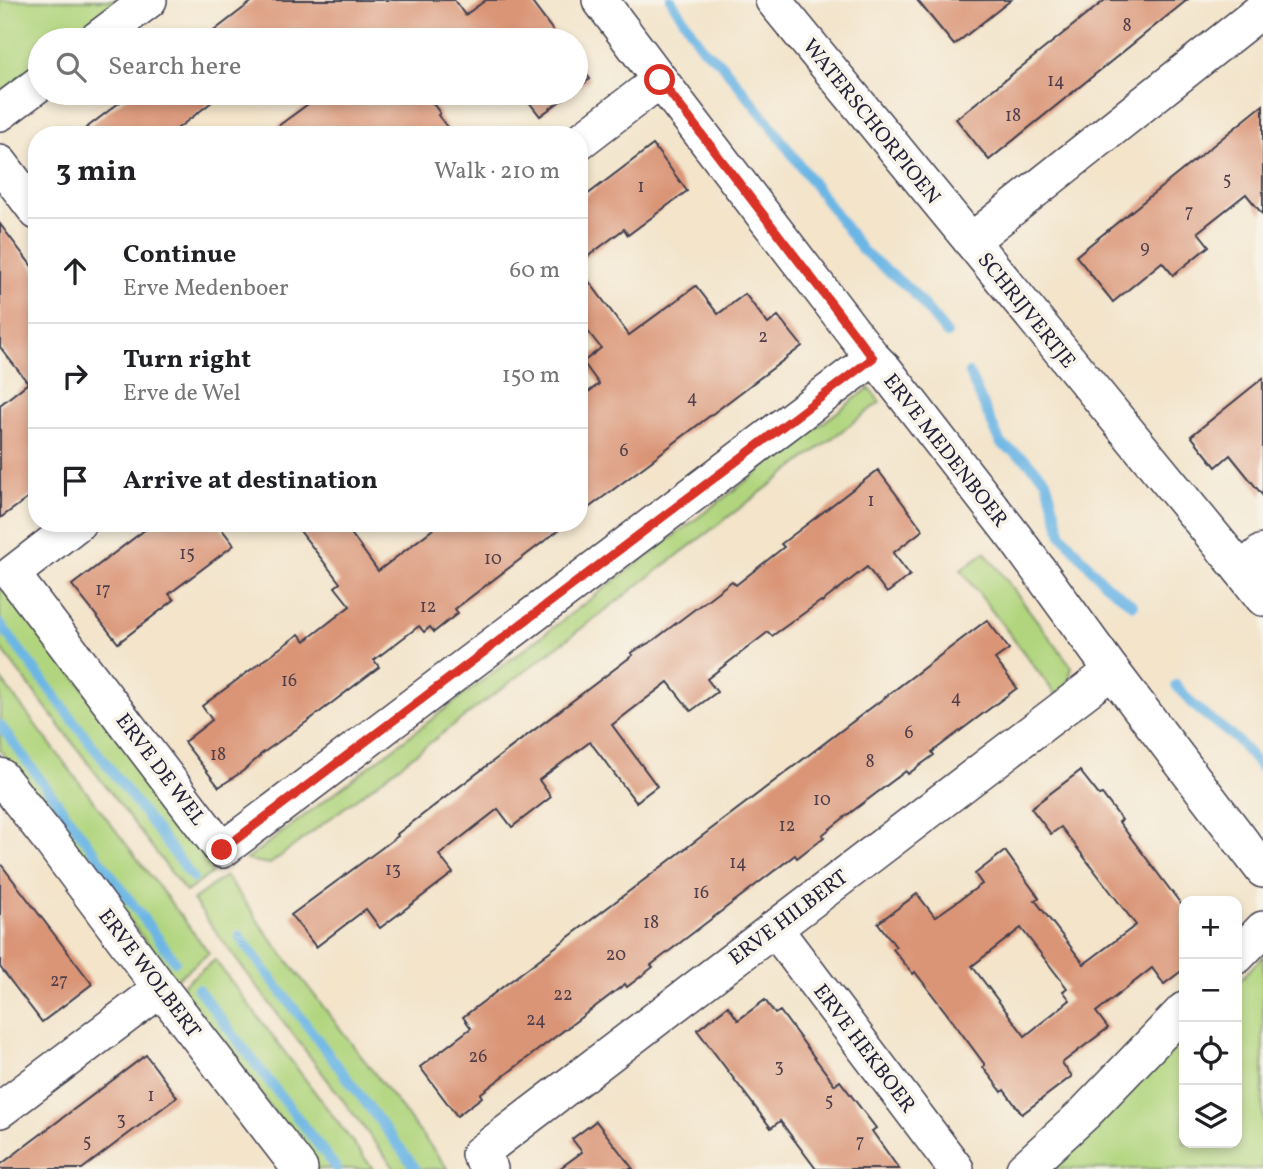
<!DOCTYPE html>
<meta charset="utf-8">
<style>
:root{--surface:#fff;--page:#f2f2f2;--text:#202124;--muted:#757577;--line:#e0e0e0}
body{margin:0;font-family:Vollkorn,serif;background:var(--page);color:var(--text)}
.controls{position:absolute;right:21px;bottom:21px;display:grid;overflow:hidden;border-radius:14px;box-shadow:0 4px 10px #0003}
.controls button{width:63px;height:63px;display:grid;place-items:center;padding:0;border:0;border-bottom:2px solid var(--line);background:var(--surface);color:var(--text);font:35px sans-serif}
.stop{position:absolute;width:21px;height:21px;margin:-16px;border:5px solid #d93025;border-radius:50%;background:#fff}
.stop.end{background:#d93025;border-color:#fff;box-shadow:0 2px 7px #0008}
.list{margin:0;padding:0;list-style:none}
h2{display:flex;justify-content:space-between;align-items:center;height:91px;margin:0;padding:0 28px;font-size:30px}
h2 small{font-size:23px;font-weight:400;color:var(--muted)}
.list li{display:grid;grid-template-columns:46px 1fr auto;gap:21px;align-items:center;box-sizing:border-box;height:105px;padding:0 28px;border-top:2px solid var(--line)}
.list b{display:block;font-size:26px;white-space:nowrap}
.list p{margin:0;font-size:23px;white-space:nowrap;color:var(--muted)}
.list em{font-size:23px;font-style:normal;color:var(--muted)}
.icon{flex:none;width:38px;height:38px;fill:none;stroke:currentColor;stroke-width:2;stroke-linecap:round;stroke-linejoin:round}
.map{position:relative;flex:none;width:1263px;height:1169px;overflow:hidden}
.search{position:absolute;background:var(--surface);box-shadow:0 4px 10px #0003;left:28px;top:28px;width:560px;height:77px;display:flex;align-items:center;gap:18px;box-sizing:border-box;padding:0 24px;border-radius:38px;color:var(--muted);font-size:26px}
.panel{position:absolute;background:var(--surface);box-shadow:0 4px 10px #0003;left:28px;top:126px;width:560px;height:406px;border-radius:28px}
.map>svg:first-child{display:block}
</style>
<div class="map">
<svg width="1263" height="1169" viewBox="0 0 1263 1169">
<rect width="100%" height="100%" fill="#f7f3e8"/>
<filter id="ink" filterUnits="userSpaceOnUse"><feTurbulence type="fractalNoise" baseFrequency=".0143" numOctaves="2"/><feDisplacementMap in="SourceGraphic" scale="14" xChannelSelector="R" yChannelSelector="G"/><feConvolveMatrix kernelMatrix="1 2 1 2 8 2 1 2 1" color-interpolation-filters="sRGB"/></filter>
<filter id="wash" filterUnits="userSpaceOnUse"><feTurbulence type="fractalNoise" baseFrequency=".00686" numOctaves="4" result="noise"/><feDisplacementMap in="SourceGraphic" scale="28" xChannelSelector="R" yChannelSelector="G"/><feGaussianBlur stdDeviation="1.57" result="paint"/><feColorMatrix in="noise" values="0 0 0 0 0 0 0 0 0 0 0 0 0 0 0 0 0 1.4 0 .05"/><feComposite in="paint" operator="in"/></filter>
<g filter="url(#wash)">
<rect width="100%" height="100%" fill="#f3e4ca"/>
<g fill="#b1d57e" stroke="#6a7c5c" stroke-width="2">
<path d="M0 0H123L70 40H40V63L0 93Z"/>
<path d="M869 388 880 402 270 864 246 860Z"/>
<path d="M985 552 1072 667 1067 687 1056 695 961 570Z"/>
<path d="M0 578 220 867 186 892 0 647Z"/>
<path d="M0 678 209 953 175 980 0 750Z"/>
<path d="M225 876 251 910 262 927 448 1169H395L221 939 193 900Z"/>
<path d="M1263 956V1169H1049L1093 1128 1184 1036V1143H1237V983Z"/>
<path d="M215 960 373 1169H317L180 987Z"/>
</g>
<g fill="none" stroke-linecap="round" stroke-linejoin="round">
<g stroke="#6cb6e5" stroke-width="10">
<path d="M671 0 703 49 720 62 769 123 862 250 912 291 947 334"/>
<path d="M969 373 1001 444 1025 459 1046 480 1062 535 1104 583 1133 605"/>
<path d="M0 624 193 878"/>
<path d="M1176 685 1194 706 1236 739 1263 770"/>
<path d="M0 725 175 961"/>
<path d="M239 936 416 1169"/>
<path d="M198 989 337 1169"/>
</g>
</g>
<g id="blocks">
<g fill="#da9577" fill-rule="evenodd">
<path d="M254 0H454L465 15 486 0H530L560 40H202Z"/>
<path d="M917 0H1011L954 45Z"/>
<path d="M1105 0H1187L989 160 956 119Z"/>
<path d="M576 61 590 79 576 89Z"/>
<path d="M132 93H219L221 95 169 135H77Z"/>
<path d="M323 93H433L428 97 440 113 438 115 453 135H266Z"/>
<path d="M522 93H571L540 116Z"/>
<path d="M1263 105V215L1246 194 1198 232 1209 246 1173 275 1162 262 1113 302 1076 256Z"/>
<path d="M653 145 687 191 628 235 624 229 579 263V201Z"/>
<path d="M0 224 37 273V492L0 518V405L28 383 0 347Z"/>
<path d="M579 268 629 335 696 286 718 314 745 294 768 324 778 316 802 346 653 459V460L579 515V399L599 384 583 362 601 348 579 320Z"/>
<path d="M1263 378V496L1230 455 1216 467 1191 436Z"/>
<path d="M878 470 923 530 893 553 910 575 887 593 867 567 822 602 821 601 772 636 768 632 707 679 717 692 691 711 668 682 612 725 657 786 636 802 590 742 539 780 551 797 512 827 498 809 439 855 453 873 380 928 366 909 316 947 291 915 398 836 397 834 633 655 631 653 654 640 732 581 736 585 784 547 781 544Z"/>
<path d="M154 523H217L234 545 169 594 174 600 118 643 72 585Z"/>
<path d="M294 523 345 525 378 571 441 523H568L455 609 458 613 434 632 430 627 424 632 419 626 374 660 379 667 308 721 260 755V756L243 771 219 787 184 742 212 720 202 706 299 634 305 641 350 606 335 587 340 583Z"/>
<path d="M987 620 1009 649 995 659 1017 688 932 752 934 755 908 774 906 771 846 816 822 835 824 837 797 858 795 855 651 965 653 967 627 987 625 984 480 1094 482 1097 457 1116 420 1067 471 1028 463 1017Z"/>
<path d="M1080 771 1099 795 1102 794 1122 820 1119 822 1184 908V969L1164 984 1152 968 1096 1012 1108 1028 1062 1063 1072 1076 1022 1114 1004 1090 1002 1092 983 1067 985 1065 951 1019 915 972 913 974 893 949 896 947 878 923 917 894 935 917 982 884 975 874 1005 851 1039 898 1035 900 1084 964 1136 925 1061 827 1051 834 1031 808ZM1021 928 1067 988 1063 991 1070 1000 1025 1036 972 966Z"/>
<path d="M0 863 92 984 42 1022 0 967Z"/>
<path d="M765 1000 775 1014 780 1011 835 1085 840 1081 876 1128 872 1131 899 1169H816L780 1121 771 1128 697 1030 728 1006 738 1020Z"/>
<path d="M146 1055 177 1097 82 1169H0V1165Z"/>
<path d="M596 1121 633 1169H559L582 1152 572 1139Z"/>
</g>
</g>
</g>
<g filter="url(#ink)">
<use href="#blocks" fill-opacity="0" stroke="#413f50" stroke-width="2"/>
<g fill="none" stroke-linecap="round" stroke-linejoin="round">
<g stroke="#413f50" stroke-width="38">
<g id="minor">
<path d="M600 0 660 80 873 358 885 370 1016 539 1112 671 1263 870"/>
<path d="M773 0 971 241"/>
<path d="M96 40 149 0"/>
<path d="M0 113 40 83"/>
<path d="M579 142 660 80"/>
<path d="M0 163 37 212"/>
<path d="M78 523 12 574 222 850 873 358"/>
<path d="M1263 552 1241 570 1263 598"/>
<path d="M1241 570 971 241 1263 9"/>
<path d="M0 776 51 841 161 989 300 1169"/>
<path d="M774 928 956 1169"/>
<path d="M1237 956 1263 929"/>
<path d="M0 1110 161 989"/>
<path d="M490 1169 479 1154 1112 671"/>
<path d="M1024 1169 1084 1114 1184 1010"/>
</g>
</g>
<use href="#minor" stroke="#fff" stroke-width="35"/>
</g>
</g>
<g fill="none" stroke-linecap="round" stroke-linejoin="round" filter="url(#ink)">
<path stroke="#d93025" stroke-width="9" d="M222 850 873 358 660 80"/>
</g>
<g text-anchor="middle" stroke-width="7" stroke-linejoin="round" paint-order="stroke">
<g font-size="18" fill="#503f4a">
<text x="1127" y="31">8</text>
<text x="1056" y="86">14</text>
<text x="1013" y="121">18</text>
<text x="1227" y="185">5</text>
<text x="641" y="192">1</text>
<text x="1189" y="217">7</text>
<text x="1145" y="253">9</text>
<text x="763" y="342">2</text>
<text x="692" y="403">4</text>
<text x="624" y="456">6</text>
<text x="871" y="506">1</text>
<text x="187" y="559">15</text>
<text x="493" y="564">10</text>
<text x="103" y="595">17</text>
<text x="428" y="612">12</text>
<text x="289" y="686">16</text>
<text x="956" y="703">4</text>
<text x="909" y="738">6</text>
<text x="218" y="760">18</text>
<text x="870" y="767">8</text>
<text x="822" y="805">10</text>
<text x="787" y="831">12</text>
<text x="738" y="868">14</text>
<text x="393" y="875">13</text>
<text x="701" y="898">16</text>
<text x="651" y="928">18</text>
<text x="616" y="960">20</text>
<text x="59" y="986">27</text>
<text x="563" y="1000">22</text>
<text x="536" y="1025">24</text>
<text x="478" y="1062">26</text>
<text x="779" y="1072">3</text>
<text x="151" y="1101">1</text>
<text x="829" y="1106">5</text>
<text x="121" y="1125">3</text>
<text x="87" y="1147">5</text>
<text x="860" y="1147">7</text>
</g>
<g font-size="21" fill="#22223b" stroke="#f7f3e8">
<text transform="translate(872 121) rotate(51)" y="7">WATERSCHORPIOEN</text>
<text transform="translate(1027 310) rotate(51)" y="7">SCHRIJVERTJE</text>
<text transform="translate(946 450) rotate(52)" y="7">ERVE MEDENBOER</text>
<text transform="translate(161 769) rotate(53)" y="7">ERVE DE WEL</text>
<text transform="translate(788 917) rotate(-37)" y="7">ERVE HILBERT</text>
<text transform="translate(150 973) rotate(53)" y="7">ERVE WOLBERT</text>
<text transform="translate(865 1048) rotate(53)" y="7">ERVE HEKBOER</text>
</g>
</g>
</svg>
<div class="controls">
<button>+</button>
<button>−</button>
<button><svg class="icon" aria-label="locate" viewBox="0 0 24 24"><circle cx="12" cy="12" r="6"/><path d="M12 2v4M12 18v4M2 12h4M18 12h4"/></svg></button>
<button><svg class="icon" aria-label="layers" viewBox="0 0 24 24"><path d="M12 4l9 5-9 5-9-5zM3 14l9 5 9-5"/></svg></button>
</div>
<div class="stop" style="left:660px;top:80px"></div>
<div class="stop end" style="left:222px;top:850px"></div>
<div class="search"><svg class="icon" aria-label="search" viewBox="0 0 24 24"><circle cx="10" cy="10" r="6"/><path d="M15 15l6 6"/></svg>Search here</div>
<section class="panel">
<h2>3 min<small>Walk · 210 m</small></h2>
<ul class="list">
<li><svg class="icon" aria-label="ahead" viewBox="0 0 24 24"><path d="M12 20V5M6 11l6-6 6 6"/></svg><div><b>Continue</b><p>Erve Medenboer</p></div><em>60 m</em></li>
<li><svg class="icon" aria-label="right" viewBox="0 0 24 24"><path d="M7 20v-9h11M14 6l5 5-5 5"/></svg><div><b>Turn right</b><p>Erve de Wel</p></div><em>150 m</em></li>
<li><svg class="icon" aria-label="arrive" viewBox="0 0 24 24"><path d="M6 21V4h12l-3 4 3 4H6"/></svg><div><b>Arrive at destination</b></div></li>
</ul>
</section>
</div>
